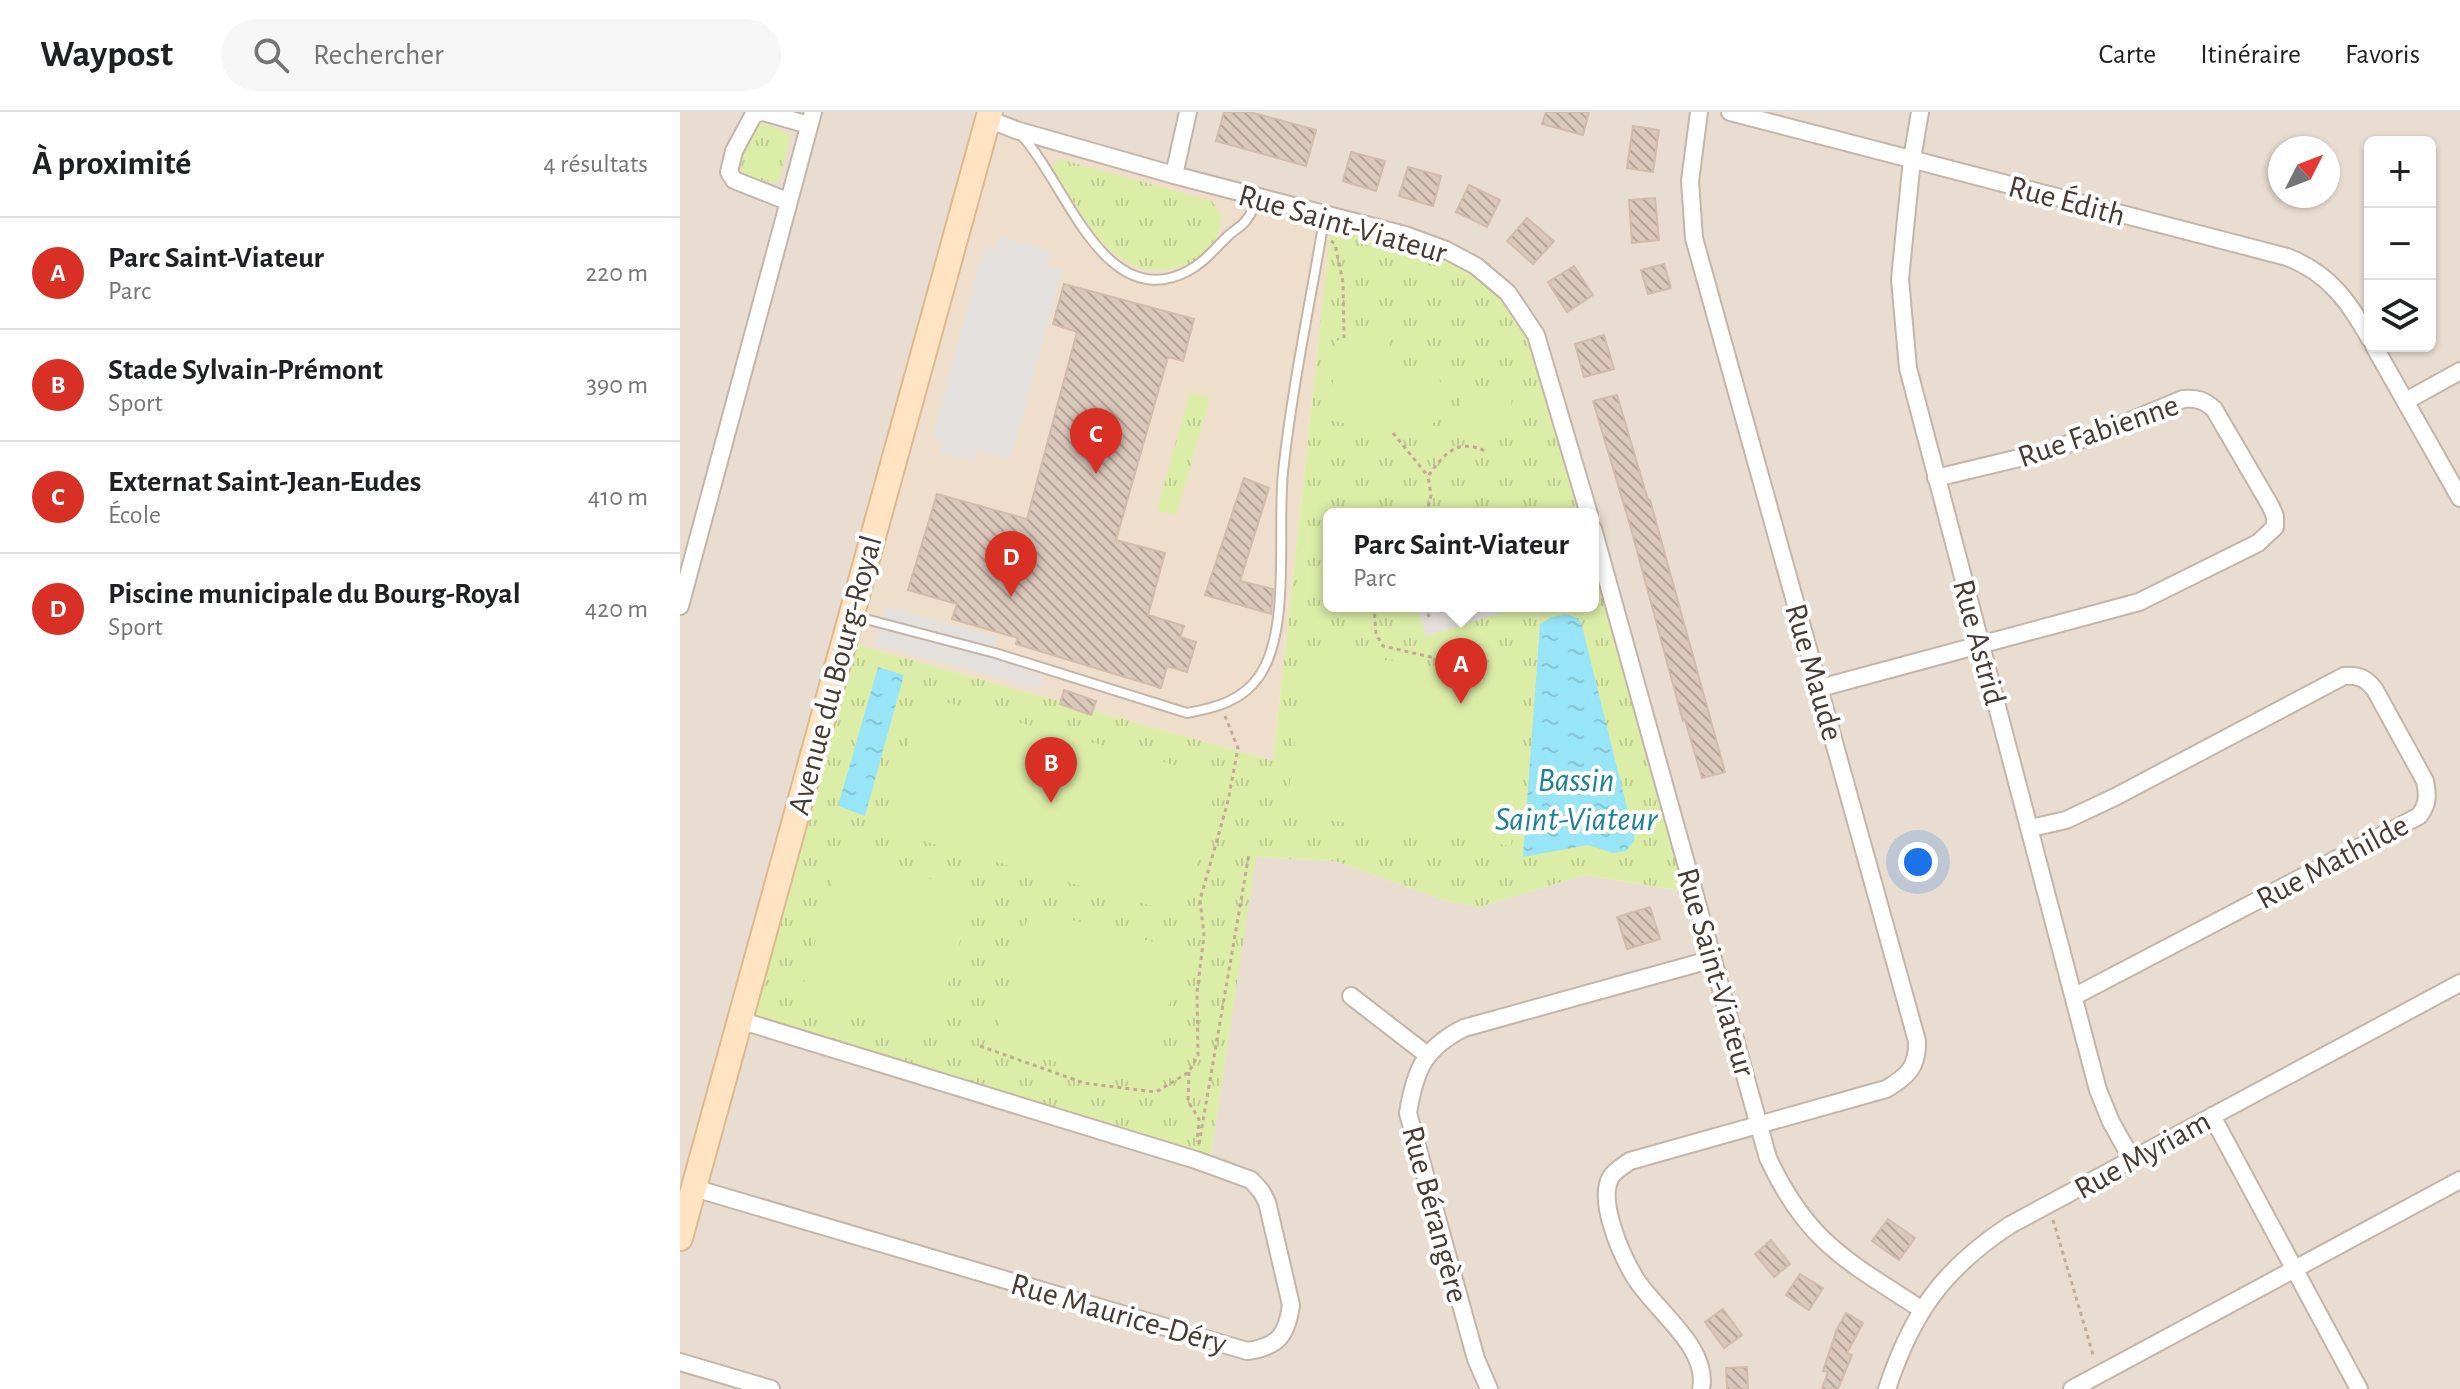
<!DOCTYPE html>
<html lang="fr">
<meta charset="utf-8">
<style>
:root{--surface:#fff;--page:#f6f6f6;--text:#202124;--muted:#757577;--line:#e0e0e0;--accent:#d93025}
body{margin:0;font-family:"Alegreya Sans",sans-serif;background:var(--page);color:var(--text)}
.controls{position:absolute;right:24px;top:24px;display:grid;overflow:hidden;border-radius:12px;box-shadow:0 2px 6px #0004}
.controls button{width:72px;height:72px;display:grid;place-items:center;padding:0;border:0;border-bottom:2px solid var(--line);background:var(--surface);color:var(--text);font:40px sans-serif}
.compass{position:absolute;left:1588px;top:24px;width:72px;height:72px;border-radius:50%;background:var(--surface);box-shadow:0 2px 6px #0004;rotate:48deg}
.you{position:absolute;left:1238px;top:750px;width:28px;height:28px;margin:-20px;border:6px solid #fff;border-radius:50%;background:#1a73e8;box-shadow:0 0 0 12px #1a73e833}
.badge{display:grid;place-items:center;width:52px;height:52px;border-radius:50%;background:var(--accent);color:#fff;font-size:26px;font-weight:700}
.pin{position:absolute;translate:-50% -66px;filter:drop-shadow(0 2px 4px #0008)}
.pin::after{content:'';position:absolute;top:42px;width:28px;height:24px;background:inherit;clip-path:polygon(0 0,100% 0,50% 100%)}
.popup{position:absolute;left:643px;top:396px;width:276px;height:104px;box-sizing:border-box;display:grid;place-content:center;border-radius:12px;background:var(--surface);filter:drop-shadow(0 2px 6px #0005);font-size:26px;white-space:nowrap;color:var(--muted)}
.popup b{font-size:30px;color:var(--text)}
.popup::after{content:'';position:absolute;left:50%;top:100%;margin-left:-16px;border:16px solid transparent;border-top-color:var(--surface)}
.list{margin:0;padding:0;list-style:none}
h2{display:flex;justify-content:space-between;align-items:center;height:104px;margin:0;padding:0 32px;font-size:34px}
h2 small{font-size:26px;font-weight:400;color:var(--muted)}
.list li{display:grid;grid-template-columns:52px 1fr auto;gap:24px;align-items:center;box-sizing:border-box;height:112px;padding:0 32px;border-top:2px solid var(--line)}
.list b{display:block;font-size:30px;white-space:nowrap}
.list p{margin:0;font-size:26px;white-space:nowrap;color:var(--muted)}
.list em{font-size:26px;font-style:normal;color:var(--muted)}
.icon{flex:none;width:44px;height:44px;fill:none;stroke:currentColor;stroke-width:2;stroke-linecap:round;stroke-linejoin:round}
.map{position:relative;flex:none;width:1780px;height:1277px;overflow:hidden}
header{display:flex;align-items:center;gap:48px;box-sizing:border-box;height:112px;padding:0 40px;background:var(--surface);border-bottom:2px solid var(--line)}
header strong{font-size:38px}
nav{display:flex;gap:44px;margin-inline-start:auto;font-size:28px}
.search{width:560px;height:72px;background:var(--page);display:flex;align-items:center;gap:20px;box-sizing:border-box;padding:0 28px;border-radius:44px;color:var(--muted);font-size:30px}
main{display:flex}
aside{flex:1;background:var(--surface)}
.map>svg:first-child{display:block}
</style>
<header>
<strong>Waypost</strong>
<div class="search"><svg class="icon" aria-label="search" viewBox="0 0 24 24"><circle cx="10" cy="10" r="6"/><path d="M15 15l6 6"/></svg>Rechercher</div>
<nav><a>Carte</a><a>Itinéraire</a><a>Favoris</a></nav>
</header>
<main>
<aside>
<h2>À proximité<small>4 résultats</small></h2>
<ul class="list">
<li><span class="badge">A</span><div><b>Parc Saint-Viateur</b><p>Parc</p></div><em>220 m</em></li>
<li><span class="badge">B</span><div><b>Stade Sylvain-Prémont</b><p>Sport</p></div><em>390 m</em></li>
<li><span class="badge">C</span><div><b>Externat Saint-Jean-Eudes</b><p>École</p></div><em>410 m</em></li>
<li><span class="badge">D</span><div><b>Piscine municipale du Bourg-Royal</b><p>Sport</p></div><em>420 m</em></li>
</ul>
</aside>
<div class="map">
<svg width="1780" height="1277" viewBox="0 0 1780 1277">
<defs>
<pattern id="grass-tufts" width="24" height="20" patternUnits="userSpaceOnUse" patternTransform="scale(2)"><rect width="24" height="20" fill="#dceda8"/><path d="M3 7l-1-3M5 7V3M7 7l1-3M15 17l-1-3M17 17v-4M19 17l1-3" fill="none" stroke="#becc91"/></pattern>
<pattern id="water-ripples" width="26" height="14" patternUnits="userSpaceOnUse" patternTransform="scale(2)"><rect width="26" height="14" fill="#99e5f8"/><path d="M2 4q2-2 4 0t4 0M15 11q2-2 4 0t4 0" fill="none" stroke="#85c5d5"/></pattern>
<pattern id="building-back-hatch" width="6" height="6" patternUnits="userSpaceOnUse" patternTransform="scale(2)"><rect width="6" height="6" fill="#dac8bb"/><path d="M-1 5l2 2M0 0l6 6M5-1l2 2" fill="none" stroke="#b3a499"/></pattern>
</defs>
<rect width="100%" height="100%" fill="#f4ece4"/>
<path fill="#e9ddd1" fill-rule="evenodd" d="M0 0H1780V1277H0ZM336 18 913 402V417L1014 781 905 763 799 795 766 789 655 749 575 745 531 1042 59 908ZM1690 30H1750V234H1690ZM1600 36H1648V84H1600Z"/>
<path fill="#efdecc" d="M308 7 652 104 593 649 164 529Z"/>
<g fill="url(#grass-tufts)">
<path d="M83 11 111 22 99 69 94 71C86 68 70 67 64 61 54 52 74 17 83 11Z"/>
<path d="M379 47 532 89 541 103C542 120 531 141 515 149 437 184 407 108 372 55Z"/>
<path d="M652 104 766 138 837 193 909 402H649V494H913V417L1015 781 905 763 799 795 766 789 655 749 576 745 531 1042 516 1048 59 908 164 529 593 649Z"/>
<path d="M510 280 530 286 496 404 477 398Z"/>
</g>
<g fill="#dceda8">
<path d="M692 214 705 220 711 237 709 247C728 261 765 248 764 288 764 299 758 309 749 315 737 323 725 316 713 321L649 308 657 229Z"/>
<path d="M779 275 832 279 830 316 780 314Z"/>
<path d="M626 536 845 569 831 734 606 702Z"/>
<path d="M243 584 538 665 504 803 201 717Z"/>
<path d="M160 741 294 779 253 926 119 888Z"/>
<path d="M350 797 504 838 468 974 313 933Z"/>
</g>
<g fill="#e4e0dd">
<path d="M320 124 371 139 367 153 383 157 330 348 298 338 294 350 260 340 263 329 252 325 305 133 316 137Z"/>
<path d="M205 494 317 525 314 537 362 566 360 577 194 532Z"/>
<path d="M737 494 757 495 844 494 746 524Z"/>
</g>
<g fill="url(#water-ripples)">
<path d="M886 502 895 505 901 510 955 728 946 739 933 741 908 733 843 745 860 512 872 505Z"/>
<path d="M198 555 224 563 185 704 158 694Z"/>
</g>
<g fill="url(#building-back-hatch)" stroke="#d3bbab" stroke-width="2">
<path d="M544 0H570L636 18 626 54 536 29Z"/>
<path d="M866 0H909L903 23 862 12Z"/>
<path d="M953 14 979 18 973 60 947 56Z"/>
<path d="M671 40 705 49 696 79 663 69Z"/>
<path d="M728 55 761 64 753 94 719 84Z"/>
<path d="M789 73 820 88 807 115 776 100Z"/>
<path d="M975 86 979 128 952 131 949 88Z"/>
<path d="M847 106 874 129 853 152 827 129Z"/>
<path d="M984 152 991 176 968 182 961 158Z"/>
<path d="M894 154 913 183 887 200 868 170Z"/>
<path d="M384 172 514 207 503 249 488 245 436 428 485 441 468 503 504 514 500 525 516 530 507 560 487 554 481 576 336 532 338 526 272 507 277 492 228 478 257 382 347 407 397 220 373 212Z"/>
<path d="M924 223 934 257 904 265 895 232Z"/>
<path d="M937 283 968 388H970L1045 660 1022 666 1005 608 1003 609 950 413 913 289Z"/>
<path d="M564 366 589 376 560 469 593 477 591 502 525 483Z"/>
<path d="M384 578 416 589 411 603 380 592Z"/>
<path d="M970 795 980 827 947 837 937 805Z"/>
<path d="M1208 1107 1235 1126 1219 1148 1192 1129Z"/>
<path d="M1091 1128 1110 1152 1094 1165 1075 1142Z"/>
<path d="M1120 1162 1143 1176 1129 1198 1106 1183Z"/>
<path d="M1043 1197 1062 1223 1044 1236 1025 1210Z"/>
<path d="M1166 1201 1183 1211 1167 1241 1172 1243 1158 1277H1142L1148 1260 1143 1259 1157 1217Z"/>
<path d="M1067 1255 1068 1277H1047L1046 1256Z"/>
</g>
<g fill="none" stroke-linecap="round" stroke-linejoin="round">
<g stroke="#c4b5a9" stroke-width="12">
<g id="lane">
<path d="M342 24C386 71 424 203 508 159 526 149 534 137 549 123 554 118 563 114 567 107 572 101 575 92 578 85"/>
<path d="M174 504 315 541 507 601C535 596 563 589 580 563 611 517 597 415 603 360 612 275 631 187 645 102"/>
</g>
</g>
<g stroke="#c4b5a9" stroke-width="20">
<g id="street">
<path d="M1019 0 1010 69 1014 126 1237 929C1238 955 1227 965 1206 977L950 1049C943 1054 935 1058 931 1065 917 1088 941 1142 954 1164 973 1197 1030 1235 1021 1277"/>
<path d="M1050 0 1607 145C1649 161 1669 190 1690 227"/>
<path d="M1240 0 1232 47 1220 167 1228 256 1418 978 1431 1010 1453 1049"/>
<path d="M308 7 336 18 494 63 725 123 766 138 796 154 828 181 856 223 909 402"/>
<path d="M494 63 508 0"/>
<path d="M107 89 54 68 49 60 54 39 74 2 83 0 129 13"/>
<path d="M1694 234 1780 386"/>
<path d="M1726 289 1780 259"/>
<path d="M913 417 1088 1046C1127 1130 1167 1149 1241 1197"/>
<path d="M0 494 133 0"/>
<path d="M1140 576 1459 490 1578 431 1595 415V404L1590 393 1534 297C1524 288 1517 286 1503 287L1421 321 1364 340 1256 366"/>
<path d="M1351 716 1386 708 1435 685 1664 564C1679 563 1686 566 1695 578L1745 669C1748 684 1748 692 1739 704L1395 884"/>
<path d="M671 884 746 942"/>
<path d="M1532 1004 1679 1277"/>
<path d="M14 1076 567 1239C598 1235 607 1223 611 1193L587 1090 581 1079 571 1068 516 1048 59 908"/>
<path d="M0 1250 91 1277"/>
<path d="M809 1277 796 1247 728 1001C735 958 744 936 784 916L1033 847"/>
<path d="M1207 1277C1232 1201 1263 1157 1330 1113L1780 871"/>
<path d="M1392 1277 1780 1068"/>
</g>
</g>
<g stroke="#dcb990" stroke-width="28">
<path id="secondary" d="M0 1126 310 0"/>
</g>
<g stroke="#c4aa95" stroke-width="3" stroke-dasharray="4 4" stroke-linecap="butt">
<path d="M651 129 655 132 663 170 664 226"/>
<path d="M713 321 748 364"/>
<path d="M746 402 751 383 748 364C765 341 778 325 807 340"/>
<path d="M694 494 696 522 703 534 755 546"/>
<path d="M746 494 749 505"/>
<path d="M300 934 404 971 476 980 509 960 518 943 517 881 524 823 520 788 548 689 558 636 545 604"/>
<path d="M509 960 508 989 519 1007 517 1030"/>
<path d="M519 1032 569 742"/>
<path d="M1373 1108 1414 1246"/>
</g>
<use href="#lane" stroke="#fff" stroke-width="8"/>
<use href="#street" stroke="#fff" stroke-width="16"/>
<use href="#secondary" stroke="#ffe4c3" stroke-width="24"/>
</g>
<g text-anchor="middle" stroke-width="8" stroke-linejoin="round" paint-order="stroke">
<g font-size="32" fill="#473b33" stroke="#fff">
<text transform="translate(1387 88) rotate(15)" y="11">Rue Édith</text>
<text transform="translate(663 111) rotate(16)" y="11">Rue Saint-Viateur</text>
<text transform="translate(1418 318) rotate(-19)" y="11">Rue Fabienne</text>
<text transform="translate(1300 530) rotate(75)" y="11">Rue Astrid</text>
<text transform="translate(1135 560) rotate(74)" y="11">Rue Maude</text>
<text transform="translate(154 563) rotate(-75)" y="11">Avenue du Bourg-Royal</text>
<text transform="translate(1652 749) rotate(-28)" y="11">Rue Mathilde</text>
<text transform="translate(1037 860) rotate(74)" y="11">Rue Saint-Viateur</text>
<text transform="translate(1462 1042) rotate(-29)" y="11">Rue Myriam</text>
<text transform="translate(756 1102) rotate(75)" y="11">Rue Bérangère</text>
<text transform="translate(439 1201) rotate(16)" y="11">Rue Maurice-Déry</text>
</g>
<g font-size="34" font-style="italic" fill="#1d809c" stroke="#fff">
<text x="896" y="679">Bassin<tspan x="896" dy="39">Saint-Viateur</tspan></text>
</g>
</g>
</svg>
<div class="controls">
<button>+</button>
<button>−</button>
<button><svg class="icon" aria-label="layers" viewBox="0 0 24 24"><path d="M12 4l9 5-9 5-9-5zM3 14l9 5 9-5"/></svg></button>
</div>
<svg class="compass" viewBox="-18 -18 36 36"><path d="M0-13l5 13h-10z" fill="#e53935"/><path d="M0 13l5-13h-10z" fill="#757577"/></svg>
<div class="you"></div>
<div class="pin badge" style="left:781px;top:592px">A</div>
<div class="popup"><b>Parc Saint-Viateur</b>Parc</div>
<div class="pin badge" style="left:371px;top:691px">B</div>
<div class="pin badge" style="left:416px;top:362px">C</div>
<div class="pin badge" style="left:331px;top:485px">D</div>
</div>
</main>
